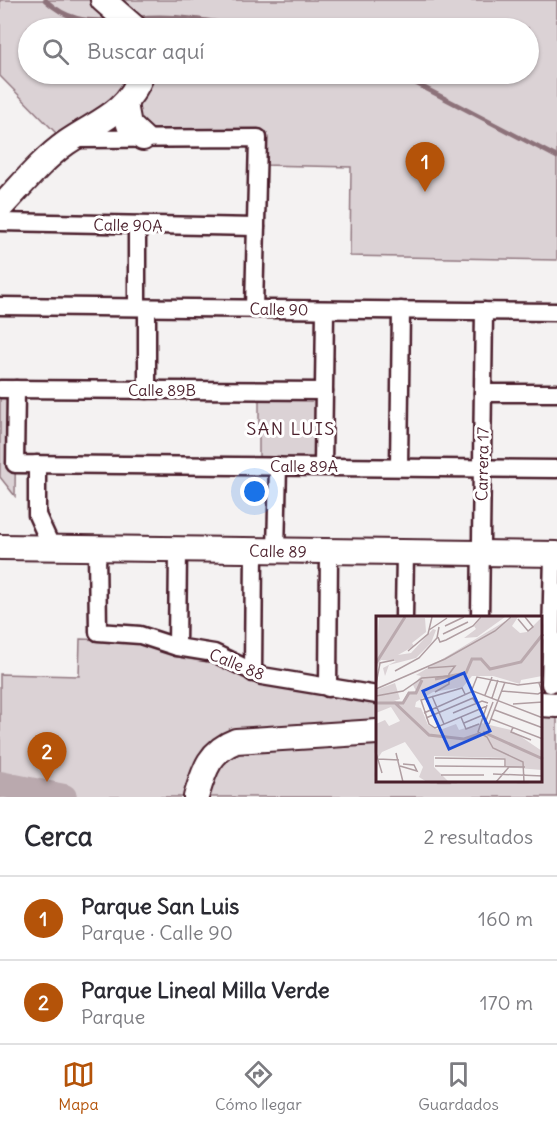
<!DOCTYPE html>
<html lang="es">
<meta charset="utf-8">
<style>
:root{--surface:#fff;--page:#f2f2f3;--text:#2b2b33;--muted:#7c7c81;--line:#e1e1e2;--accent:#b45309}
body{margin:0;font-family:Delius,sans-serif;background:var(--page);color:var(--text)}
.you{position:absolute;left:255px;top:492px;width:21px;height:21px;margin:-15px;border:4px solid #fff;border-radius:50%;background:#1a73e8;box-shadow:0 0 0 9px #1a73e833}
.badge{display:grid;place-items:center;width:39px;height:39px;border-radius:50%;background:var(--accent);color:#fff;font-size:20px;font-weight:700}
.pin{position:absolute;translate:-50% -50px;filter:drop-shadow(0 2px 3px #0008)}
.pin::after{content:'';position:absolute;top:32px;width:21px;height:18px;background:inherit;clip-path:polygon(0 0,100% 0,50% 100%)}
.list{margin:0;padding:0;list-style:none}
h2{display:flex;justify-content:space-between;align-items:center;height:78px;margin:0;padding:0 24px;font-size:26px}
h2 small{font-size:20px;font-weight:400;color:var(--muted)}
.list li{display:grid;grid-template-columns:39px 1fr auto;gap:18px;align-items:center;box-sizing:border-box;height:84px;padding:0 24px;border-top:2px solid var(--line)}
.list b{display:block;font-size:22px;white-space:nowrap}
.list p{margin:0;font-size:20px;white-space:nowrap;color:var(--muted)}
.list em{font-size:20px;font-style:normal;color:var(--muted)}
.icon{flex:none;width:33px;height:33px;fill:none;stroke:currentColor;stroke-width:2;stroke-linecap:round;stroke-linejoin:round}
.map{position:relative;flex:none;width:557px;height:797px;overflow:hidden}
.search{position:absolute;background:var(--surface);box-shadow:0 2px 4px #0004;left:18px;right:18px;top:18px;height:66px;display:flex;align-items:center;gap:15px;box-sizing:border-box;padding:0 21px;border-radius:33px;color:var(--muted);font-size:22px}
.sheet{height:246px;background:var(--surface)}
nav{display:flex;justify-content:space-around;align-items:center;box-sizing:border-box;height:84px;border-top:2px solid var(--line);background:var(--surface);font-size:16px;color:var(--muted)}
nav a{display:grid;justify-items:center;gap:3px}
nav .on{color:var(--accent)}
.map>svg:first-child{display:block}
</style>
<div class="map">
<svg width="557" height="797" viewBox="0 0 557 797">
<rect width="100%" height="100%" fill="#f4f2f2"/>
<filter id="ink" filterUnits="userSpaceOnUse"><feTurbulence type="fractalNoise" baseFrequency=".0167" numOctaves="2"/><feDisplacementMap in="SourceGraphic" scale="12" xChannelSelector="R" yChannelSelector="G"/><feConvolveMatrix kernelMatrix="1 2 1 2 8 2 1 2 1" color-interpolation-filters="sRGB"/></filter>
<g filter="url(#ink)">
<g fill="#dbd2d5" stroke="#927880" stroke-width="1.5" fill-rule="evenodd">
<path d="M0 0H557V260L350 256 351 167 263 165V131L56 133 0 76ZM28 28H528V74H28Z"/>
<path d="M0 394H16L15 496 0 477Z"/>
<path d="M259 396H322V461L259 460Z"/>
<path d="M80 639 134 641 182 658 214 663 242 675 297 689 377 704V780H540L541 713 557 714V797H0V674L79 676Z"/>
</g>
<g fill="none" stroke-linecap="round" stroke-linejoin="round">
<g stroke="#8d727a" stroke-width="4.5">
<path d="M45 0C67 20 85 22 114 20"/>
<path d="M137 18C174 14 214 21 250 28"/>
<path d="M398 74 557 157"/>
</g>
<path stroke="#baa9ae" stroke-width="26" d="M0 784 64 797"/>
<g stroke="#4a1f2b" stroke-width="21">
<g id="street">
<path d="M75 139 258 138 254 309"/>
<path d="M0 222 256 227"/>
<path d="M0 306 557 312"/>
<path d="M137 307V225"/>
<path d="M0 389 324 391"/>
<path d="M16 389 15 464 557 469"/>
<path d="M147 390V308"/>
<path d="M483 393H557"/>
<path d="M37 464V515L52 548"/>
<path d="M323 466 325 310"/>
<path d="M399 466 401 310"/>
<path d="M97 549 98 632 140 635 177 647 214 653 262 676 377 695"/>
<path d="M276 551 278 466"/>
<path d="M404 617 405 552"/>
<path d="M480 617 484 311"/>
<path d="M177 647 178 550"/>
<path d="M253 673 254 551"/>
<path d="M550 684 553 554"/>
<path d="M328 688 329 551"/>
</g>
</g>
<g stroke="#4a1f2b" stroke-width="28">
<g id="secondary">
<path d="M103 0 135 28"/>
<path d="M125 104 129 125 143 138"/>
<path d="M0 208C21 186 42 160 66 143 99 120 126 115 142 74"/>
<path d="M0 547 557 554"/>
<path d="M540 704 557 705"/>
<path d="M196 797C204 771 209 751 236 741L377 732"/>
</g>
</g>
<use href="#street" stroke="#fff" stroke-width="16"/>
<use href="#secondary" stroke="#fff" stroke-width="24"/>
</g>
</g>
<g text-anchor="middle" stroke-width="6" stroke-linejoin="round" paint-order="stroke">
<g font-size="16" fill="#4a1f2b" stroke="#fff">
<text transform="translate(128 225) rotate(1)" y="6">Calle 90A</text>
<text transform="translate(279 309) rotate(1)" y="6">Calle 90</text>
<text x="162" y="396">Calle 89B</text>
<text transform="translate(482 464) rotate(-89)" y="6">Carrera 17</text>
<text x="304" y="472">Calle 89A</text>
<text transform="translate(278 551) rotate(1)" y="6">Calle 89</text>
<text transform="translate(237 664) rotate(22)" y="6">Calle 88</text>
</g>
<g font-size="18" letter-spacing="1.5" fill="#4a1f2b" stroke="#fff">
<text x="291" y="435">SAN LUIS</text>
</g>
</g>
<g transform="translate(376 616)">
<rect width="166" height="166" fill="#f4f2f2"/>
<path d="M3 1 49 2 50 16 36 27 38 30 22 39 35 37 57 13 60 14 55 27 40 42 13 49 9 60 7 52 20 45 5 44 0 53ZM106 1H129L101 21 88 22 100 13 98 10ZM136 1H142L136 10 144 17 151 16 166 1V60L145 64 144 68 117 60H96L87 71 57 76 40 86 39 91 45 92 52 109 64 114 80 108 83 114 105 107 135 114 166 135V154L130 151V142L58 140V151L73 166H51L43 161 47 151 29 126 6 136 2 142 0 108 9 104 13 110 24 105 15 91 0 97V74L19 67 24 83 18 85 27 86 32 76 40 75 37 69 45 60 40 59Z" fill="#dbd2d5"/>
<path fill="none" stroke="#baa9ae" stroke-width="3" d="M0 47 29 1M59 63 90 57 96 43H105L114 53 145 46 167 18M18 86 53 119 88 123 103 118M0 87H27L33 77H40L46 64M107 116 167 143"/>
<path fill="none" stroke="#b09ea2" stroke-width="1.5" d="M142 3 152 15 157 11 149 1M69 10 88 1M53 14 71 2M67 18 92 6M62 21 64 26 70 24 97 10 105 1M32 35 52 18 56 1M52 52 79 50 73 58V68L59 76M19 55 43 42 61 22 63 11M0 68 4 47 18 44M0 73 69 43 119 15 135 1M126 75 162 78 166 76 163 67M95 76 101 61 142 69 167 66M89 78 86 72 45 84 53 108 59 112 111 90M109 79 116 61M0 80 27 75 46 62 73 60M56 80 68 108M116 82 122 64M137 88 167 86M111 89 102 116 111 121 117 132 147 146 148 166M119 94 167 112M48 97 97 75 167 102M77 97 106 85 112 87M85 101 90 113 103 108M50 102 97 82 100 87M115 103 167 123M88 107 107 99M113 108 129 66M113 108 109 107 117 86M137 111 135 116 155 124M0 137 6 157M20 137 27 166M59 142 129 143V151M2 143 23 144M24 150 41 155 38 149 27 148M59 150 149 151M117 158 167 160M65 159H108M120 166 133 151"/>
<path fill="#1d4ed8" fill-opacity="0.15" stroke="#1d4ed8" stroke-width="3" d="M88 57 114 115 73 133 47 75Z"/>
<rect width="166" height="166" fill="none" stroke="#4a1f2b" stroke-width="3"/>
</g>
</svg>
<div class="you"></div>
<div class="pin badge" style="left:425px;top:192px">1</div>
<div class="pin badge" style="left:47px;top:782px">2</div>
<div class="search"><svg class="icon" aria-label="search" viewBox="0 0 24 24"><circle cx="10" cy="10" r="6"/><path d="M15 15l6 6"/></svg>Buscar aquí</div>
</div>
<section class="sheet">
<h2>Cerca<small>2 resultados</small></h2>
<ul class="list">
<li><span class="badge">1</span><div><b>Parque San Luis</b><p>Parque · Calle 90</p></div><em>160 m</em></li>
<li><span class="badge">2</span><div><b>Parque Lineal Milla Verde</b><p>Parque</p></div><em>170 m</em></li>
</ul>
</section>
<nav>
<a class="on"><svg class="icon" aria-label="map" viewBox="0 0 24 24"><path d="M3 6l6-2 6 2 6-2v14l-6 2-6-2-6 2zM9 4v14M15 6v14"/></svg>Mapa</a>
<a><svg class="icon" aria-label="directions" viewBox="0 0 24 24"><path d="M12 3l9 9-9 9-9-9zM9 14v-3h6M13 9l2 2-2 2"/></svg>Cómo llegar</a>
<a><svg class="icon" aria-label="saved" viewBox="0 0 24 24"><path d="M7 4h10v16l-5-4-5 4z"/></svg>Guardados</a>
</nav>
